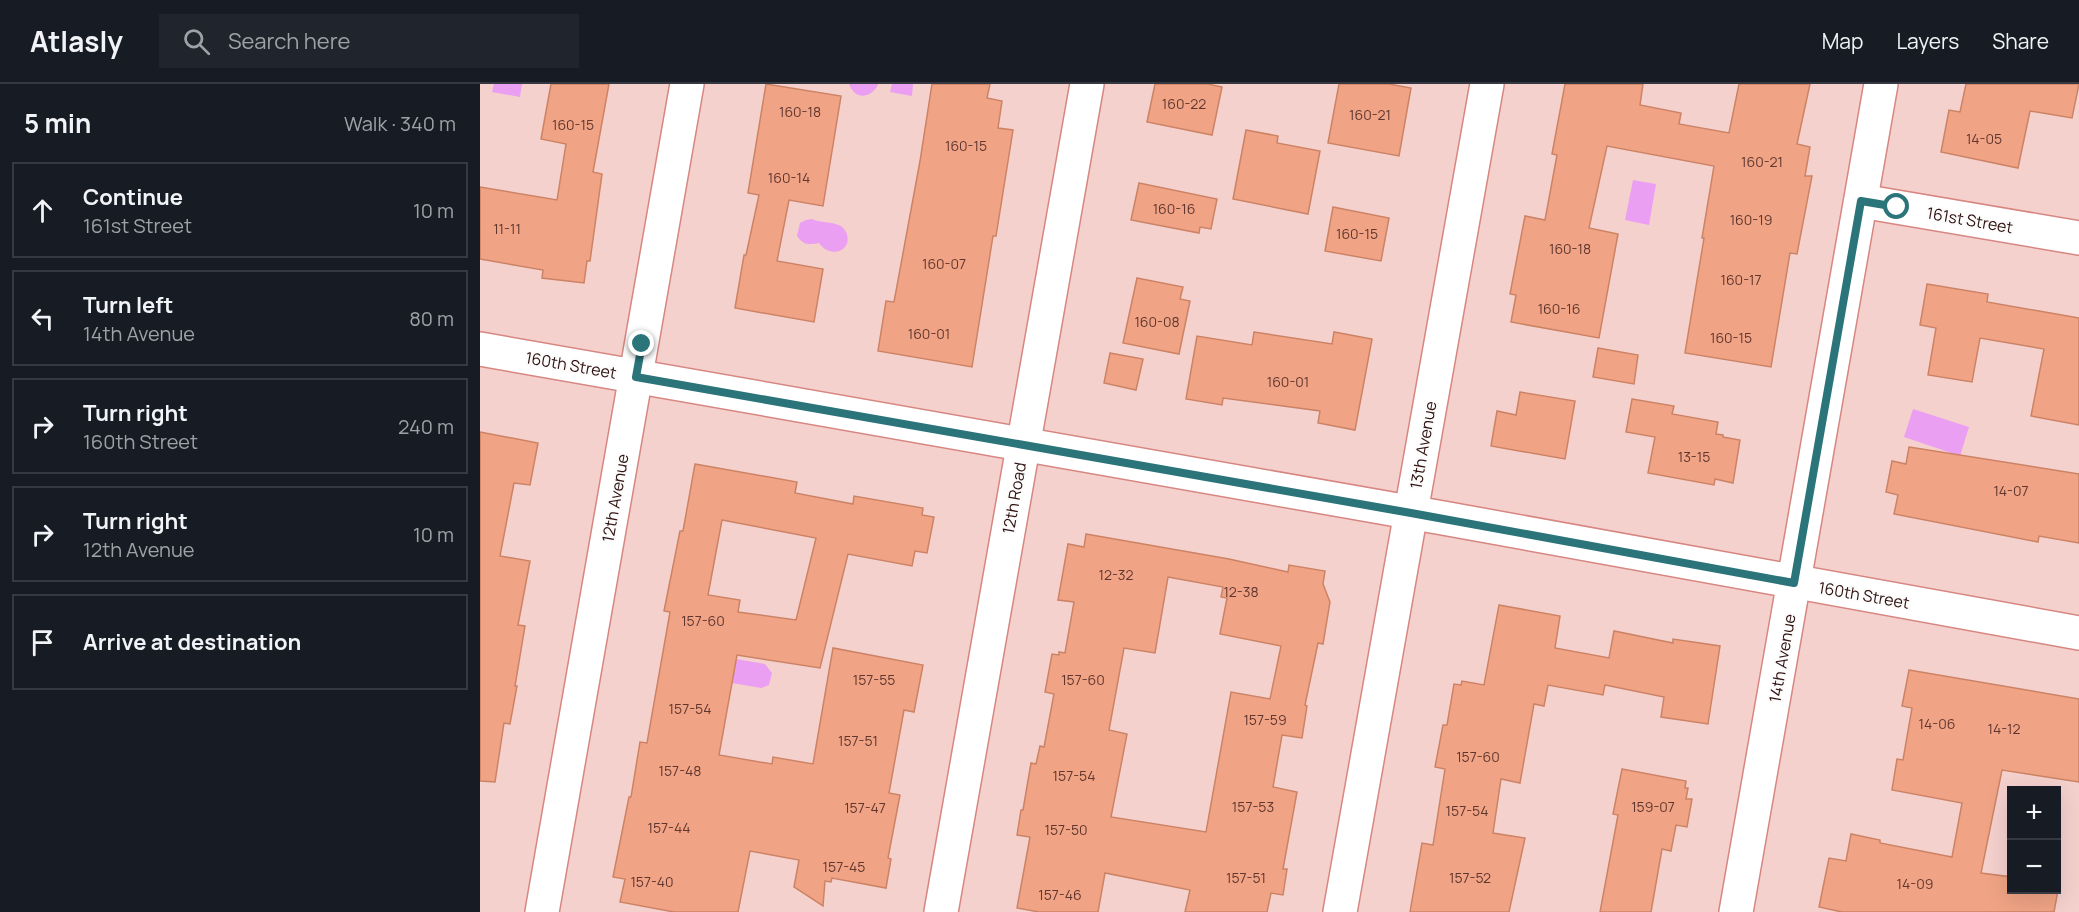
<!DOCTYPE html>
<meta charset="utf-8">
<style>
:root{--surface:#171b24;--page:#20242c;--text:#f1f3f6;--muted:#9ea1a6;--line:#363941}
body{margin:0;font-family:Manrope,sans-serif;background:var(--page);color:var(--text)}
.controls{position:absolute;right:18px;bottom:18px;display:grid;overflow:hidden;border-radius:0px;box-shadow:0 6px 24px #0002}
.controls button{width:54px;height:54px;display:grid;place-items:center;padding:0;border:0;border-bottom:2px solid var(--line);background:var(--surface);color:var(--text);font:30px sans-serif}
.stop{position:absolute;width:18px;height:18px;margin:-14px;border:4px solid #2a747a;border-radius:50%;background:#fff}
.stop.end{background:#2a747a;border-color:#fff;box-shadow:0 2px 6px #0008}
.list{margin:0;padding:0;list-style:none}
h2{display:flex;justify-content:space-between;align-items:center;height:78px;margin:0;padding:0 24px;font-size:26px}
h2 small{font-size:20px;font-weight:400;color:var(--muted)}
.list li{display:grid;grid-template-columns:39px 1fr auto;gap:18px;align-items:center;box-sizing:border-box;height:96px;margin:0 12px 12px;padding:0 12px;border:2px solid var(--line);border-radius:0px}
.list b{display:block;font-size:22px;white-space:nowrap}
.list p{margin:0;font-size:20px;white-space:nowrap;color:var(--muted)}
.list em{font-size:20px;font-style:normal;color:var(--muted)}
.icon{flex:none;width:33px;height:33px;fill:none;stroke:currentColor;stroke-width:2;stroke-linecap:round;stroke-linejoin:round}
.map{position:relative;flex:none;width:1599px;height:828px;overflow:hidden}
header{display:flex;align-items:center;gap:36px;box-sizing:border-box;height:84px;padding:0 30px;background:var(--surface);border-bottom:2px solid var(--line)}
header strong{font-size:28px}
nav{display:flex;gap:33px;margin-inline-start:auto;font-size:21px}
.search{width:420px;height:54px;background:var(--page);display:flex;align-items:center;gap:15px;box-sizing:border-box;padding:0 21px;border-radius:0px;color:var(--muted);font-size:22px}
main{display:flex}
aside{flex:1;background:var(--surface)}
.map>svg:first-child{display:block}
</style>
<header>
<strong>Atlasly</strong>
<div class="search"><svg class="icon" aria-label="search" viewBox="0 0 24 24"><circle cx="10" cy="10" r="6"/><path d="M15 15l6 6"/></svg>Search here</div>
<nav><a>Map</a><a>Layers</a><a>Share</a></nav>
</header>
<main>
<aside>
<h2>5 min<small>Walk · 340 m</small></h2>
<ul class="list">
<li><svg class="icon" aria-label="ahead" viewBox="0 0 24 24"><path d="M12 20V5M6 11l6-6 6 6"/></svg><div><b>Continue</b><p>161st Street</p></div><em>10 m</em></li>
<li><svg class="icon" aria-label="left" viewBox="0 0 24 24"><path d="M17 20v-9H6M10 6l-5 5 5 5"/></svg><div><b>Turn left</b><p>14th Avenue</p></div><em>80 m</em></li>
<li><svg class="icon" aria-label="right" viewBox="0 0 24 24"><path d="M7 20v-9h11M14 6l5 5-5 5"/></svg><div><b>Turn right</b><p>160th Street</p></div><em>240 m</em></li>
<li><svg class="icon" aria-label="right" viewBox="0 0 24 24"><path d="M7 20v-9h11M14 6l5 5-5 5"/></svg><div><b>Turn right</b><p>12th Avenue</p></div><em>10 m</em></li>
<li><svg class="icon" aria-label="arrive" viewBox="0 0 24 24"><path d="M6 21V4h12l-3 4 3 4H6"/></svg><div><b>Arrive at destination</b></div></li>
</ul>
</aside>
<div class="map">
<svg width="1599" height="828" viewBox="0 0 1599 828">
<rect width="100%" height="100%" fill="#f5d1ce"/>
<g fill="#eb9ff2">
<path d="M14 0H42L40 13 12 8Z"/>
<path d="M369 0H398V1C390 15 375 16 369 0Z"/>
<path d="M412 0H433L432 12 410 8Z"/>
<path d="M1153 96 1176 100 1169 141 1145 136Z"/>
<path d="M332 135C342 140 361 136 366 148 374 166 351 176 339 159 329 161 323 161 317 152L320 139 326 136Z"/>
<path d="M1433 325 1489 343 1480 372 1424 353Z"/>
<path d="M250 574 285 580 292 589 289 601 281 604 246 598Z"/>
</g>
<g fill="#f0a485" stroke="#cc8365" stroke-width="1.5" fill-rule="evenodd">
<path d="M71 0H129L113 88 122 90 110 177H107L104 199 62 194 63 186 0 175V103L77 116 86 60 61 55Z"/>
<path d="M286 0 361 12 343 122 309 116 297 177 343 185 334 238 255 224 264 171H266L279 111 268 109Z"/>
<path d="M452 0H510L507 14 522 17 518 44 533 46 516 152H513L492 283 398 267 406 217 414 218 440 77Z"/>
<path d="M675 0H728L742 3 732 51 667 38Z"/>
<path d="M859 0H909L931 4 919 72 848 59Z"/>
<path d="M1085 0H1163L1160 21 1201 29 1199 40 1249 49 1259 0H1330L1317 60 1330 63 1325 92H1332L1317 170 1310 169 1291 283 1205 269 1224 154H1222L1234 82 1127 62 1109 144 1138 150 1119 254 1031 238 1036 211 1030 210 1045 132 1065 136 1077 71 1072 70Z"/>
<path d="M1486 0H1599L1592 34 1550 27 1538 84 1461 68 1469 26 1480 28Z"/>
<path d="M766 46 798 52 797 59 840 67 828 130 753 115Z"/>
<path d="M659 99 737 115 731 145 720 143 719 149 651 136Z"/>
<path d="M853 123 909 134 901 177 845 167Z"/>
<path d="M657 194 703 203 700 215 710 217 699 270 643 259Z"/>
<path d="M1447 200 1508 210 1507 218 1599 234V341L1551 332 1564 265 1500 254 1492 298 1448 291 1456 244 1440 241Z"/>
<path d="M774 248 852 260 854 248 892 255 875 346 838 339 840 327 743 314 742 321 706 315 717 252 772 261Z"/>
<path d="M1118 264 1158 271 1154 300 1113 293Z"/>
<path d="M630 269 663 275 656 306 624 299Z"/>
<path d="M1040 308 1095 317 1085 375 1011 362 1017 327 1036 331Z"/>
<path d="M1152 315 1194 322 1192 330 1238 338 1236 350 1243 351V353L1260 356 1253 399 1235 395 1234 401 1168 389 1175 353 1146 348Z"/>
<path d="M0 348 58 359 50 401 34 399 20 472 50 477 38 541 45 542 35 602H37L30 640 24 639 15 698 0 697Z"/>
<path d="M1429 363 1599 390V459L1559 452 1558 458 1414 430 1418 411 1406 408 1412 377 1426 380Z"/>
<path d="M215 380 317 398 315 409 373 420 374 412 443 424 442 431 454 433 447 469 435 467 432 482 368 470 340 584 257 571 239 671 292 680 293 673 333 680 353 564 443 581 434 628 424 626 409 709 420 711 408 774 411 775 406 804 352 794 351 798 345 797 343 822 314 803 319 776 270 767 258 828H194L140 818 145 795 133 793 149 713H151L160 658 167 659 190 528 184 527 200 447H203ZM242 436 336 454 316 536 258 528 260 516 228 511Z"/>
<path d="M606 450 749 475 808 488 809 481 845 487 843 500 850 518 843 560 838 559 825 621 827 622 822 654 802 651 793 703 817 708 803 785H807L803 811 791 809 787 828H705L710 806 625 789 618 828H559L537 824 550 753 537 751 541 726H543L551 679 556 680 560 662 564 663 574 610 565 608 572 570 579 571V568L585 569 594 518 578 516 588 460 604 463ZM688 493 743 503 741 513 747 514 740 550 801 562 790 615 751 608 726 748 631 733 647 650 629 646 644 564 675 569Z"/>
<path d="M1019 521 1080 532 1075 564 1129 574 1134 547 1193 559V555L1240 562 1228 640 1181 633 1184 613 1125 601 1123 611 1068 601 1064 622 1054 620 1040 699 1021 695 1013 749 1045 754 1029 828H930L942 759 953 761 965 685 955 683 963 641H967L974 600 981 601 982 597 1004 601Z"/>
<path d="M1429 586 1599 615V698L1522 686 1501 789 1532 793V806H1576V801H1579L1574 828H1362L1339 823 1349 774 1366 777 1371 750 1400 756V759L1472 773 1482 719 1412 706 1417 675 1423 676 1432 624 1422 622Z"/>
<path d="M1142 685 1206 697 1205 704H1208L1206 715H1212L1207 743 1196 741 1191 767 1182 765 1171 828H1120L1138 731 1133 730Z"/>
</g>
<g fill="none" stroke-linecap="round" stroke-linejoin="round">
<g stroke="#d78681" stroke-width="36">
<g id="minor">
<path d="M1381 117 1599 154"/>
<path d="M0 265 963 434 1599 549"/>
<path d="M62 828 207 0"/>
<path d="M461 828 607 0"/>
<path d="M860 828 1007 0"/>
<path d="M1256 828 1401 0"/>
</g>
</g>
<use href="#minor" stroke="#fff" stroke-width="33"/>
</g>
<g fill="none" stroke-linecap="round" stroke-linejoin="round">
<path stroke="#2a747a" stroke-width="8" d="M162 260 156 293 931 429 1314 499 1381 117 1417 123"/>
</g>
<g text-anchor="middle" stroke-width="4.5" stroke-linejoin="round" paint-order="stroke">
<g font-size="14" fill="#60362e">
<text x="704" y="25">160-22</text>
<text x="320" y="33">160-18</text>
<text x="890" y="36">160-21</text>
<text x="93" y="46">160-15</text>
<text x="1504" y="60">14-05</text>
<text x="486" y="67">160-15</text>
<text x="1282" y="83">160-21</text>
<text x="309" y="99">160-14</text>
<text x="694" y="130">160-16</text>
<text x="1271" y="141">160-19</text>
<text x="27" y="150">11-11</text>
<text x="877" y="155">160-15</text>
<text x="1090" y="170">160-18</text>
<text x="464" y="185">160-07</text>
<text x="1261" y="201">160-17</text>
<text x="1079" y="230">160-16</text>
<text x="677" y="243">160-08</text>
<text x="449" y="255">160-01</text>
<text x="1251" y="259">160-15</text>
<text x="808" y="303">160-01</text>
<text x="1214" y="378">13-15</text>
<text x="1531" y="412">14-07</text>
<text x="636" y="496">12-32</text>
<text x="761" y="513">12-38</text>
<text x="223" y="542">157-60</text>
<text x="394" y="601">157-55</text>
<text x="603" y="601">157-60</text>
<text x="210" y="630">157-54</text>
<text x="785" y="641">157-59</text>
<text x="1457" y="645">14-06</text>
<text x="1524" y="650">14-12</text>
<text x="378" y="662">157-51</text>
<text x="998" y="678">157-60</text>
<text x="200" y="692">157-48</text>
<text x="594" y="697">157-54</text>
<text x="773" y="728">157-53</text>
<text x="1173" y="728">159-07</text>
<text x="385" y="729">157-47</text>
<text x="987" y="732">157-54</text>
<text x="189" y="749">157-44</text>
<text x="586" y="751">157-50</text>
<text x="364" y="788">157-45</text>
<text x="766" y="799">157-51</text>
<text x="990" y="799">157-52</text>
<text x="172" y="803">157-40</text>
<text x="1435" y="805">14-09</text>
<text x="580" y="816">157-46</text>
</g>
<g font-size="16" fill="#301211" stroke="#fcfcfc">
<text transform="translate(1490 136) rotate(10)" y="6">161st Street</text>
<text transform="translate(91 281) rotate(10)" y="6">160th Street</text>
<text transform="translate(943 361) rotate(-80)" y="6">13th Avenue</text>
<text transform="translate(135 414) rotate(-80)" y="6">12th Avenue</text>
<text transform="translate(534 414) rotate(-80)" y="6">12th Road</text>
<text transform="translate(1384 511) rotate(10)" y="6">160th Street</text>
<text transform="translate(1302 574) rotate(-80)" y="6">14th Avenue</text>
</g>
</g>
</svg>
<div class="controls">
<button>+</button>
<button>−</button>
</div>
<div class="stop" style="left:1417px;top:123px"></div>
<div class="stop end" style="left:162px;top:260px"></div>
</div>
</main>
